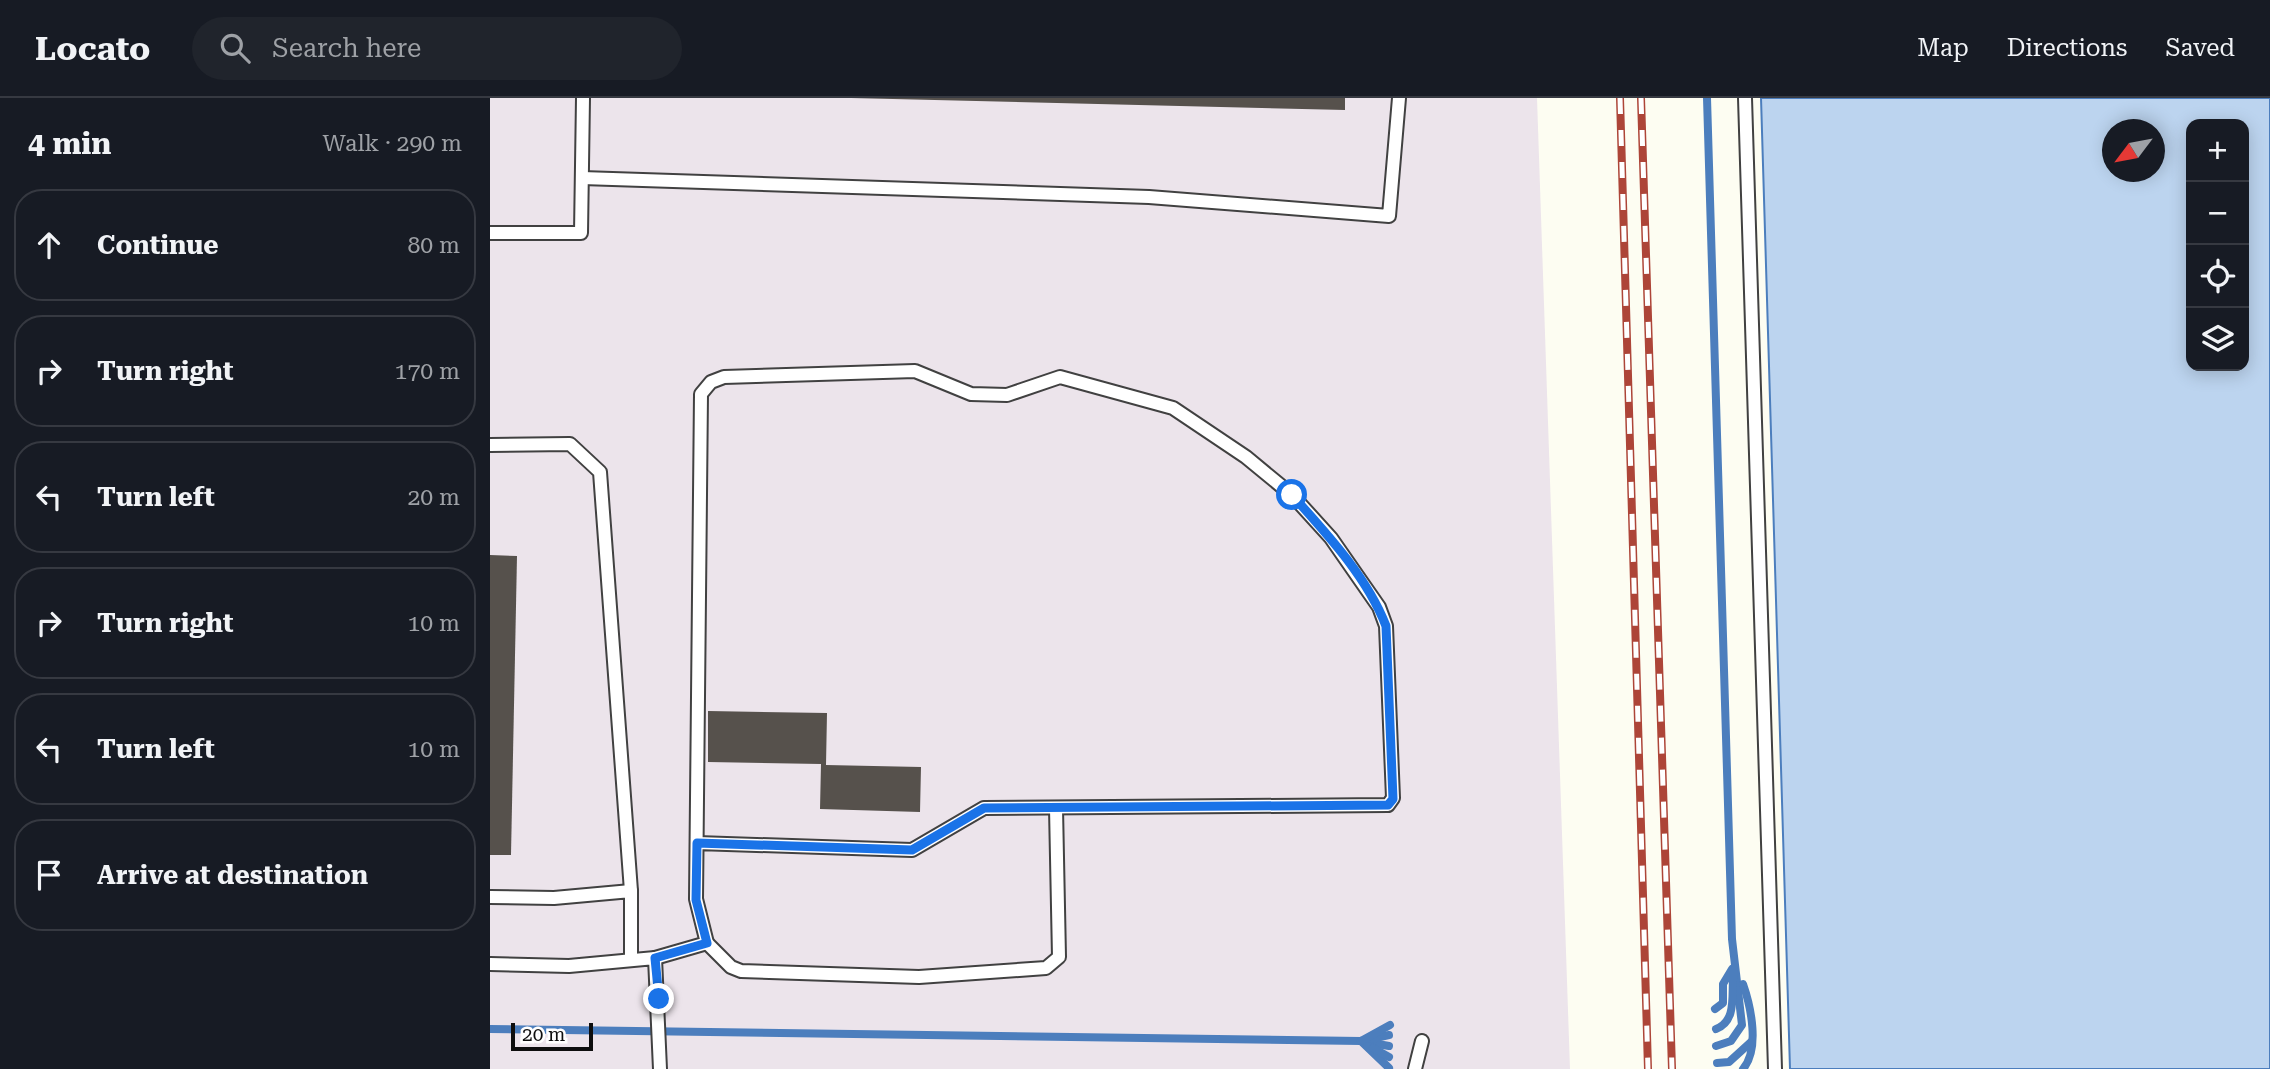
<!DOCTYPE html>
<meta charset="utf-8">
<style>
:root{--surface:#171b24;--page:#20242c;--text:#f1f3f6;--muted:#9ea1a6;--line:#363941}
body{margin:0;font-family:"Roboto Serif",serif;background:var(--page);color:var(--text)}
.controls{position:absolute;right:21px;top:21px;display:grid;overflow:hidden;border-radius:14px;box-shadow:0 4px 18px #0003}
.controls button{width:63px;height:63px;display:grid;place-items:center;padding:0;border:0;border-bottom:2px solid var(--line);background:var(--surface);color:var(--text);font:35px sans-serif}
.compass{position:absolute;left:1612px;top:21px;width:63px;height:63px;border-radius:50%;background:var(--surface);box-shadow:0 4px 18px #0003;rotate:238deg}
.scale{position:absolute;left:21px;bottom:18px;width:82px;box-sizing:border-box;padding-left:7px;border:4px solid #0e0e0e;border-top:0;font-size:19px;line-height:24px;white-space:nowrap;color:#0e0e0e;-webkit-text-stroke:5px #fff;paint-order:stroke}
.stop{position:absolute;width:21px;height:21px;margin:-16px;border:5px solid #1a73e8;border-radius:50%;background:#fff}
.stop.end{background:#1a73e8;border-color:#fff;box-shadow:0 2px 7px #0008}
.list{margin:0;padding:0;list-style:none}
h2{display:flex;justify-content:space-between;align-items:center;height:91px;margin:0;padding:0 28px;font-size:30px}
h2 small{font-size:23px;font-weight:400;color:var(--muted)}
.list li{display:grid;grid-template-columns:46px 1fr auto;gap:21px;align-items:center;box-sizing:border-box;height:112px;margin:0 14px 14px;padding:0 14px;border:2px solid var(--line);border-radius:28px}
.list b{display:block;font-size:26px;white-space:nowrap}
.list em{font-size:23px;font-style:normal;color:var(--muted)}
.icon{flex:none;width:38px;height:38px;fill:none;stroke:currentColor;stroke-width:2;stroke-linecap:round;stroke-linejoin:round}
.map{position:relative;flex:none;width:1780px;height:971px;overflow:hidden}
header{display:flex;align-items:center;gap:42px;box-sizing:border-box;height:98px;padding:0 35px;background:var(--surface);border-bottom:2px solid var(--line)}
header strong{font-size:33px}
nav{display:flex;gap:38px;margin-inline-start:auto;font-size:24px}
.search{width:490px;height:63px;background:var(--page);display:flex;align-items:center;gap:18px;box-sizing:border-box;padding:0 24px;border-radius:38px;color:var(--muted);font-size:26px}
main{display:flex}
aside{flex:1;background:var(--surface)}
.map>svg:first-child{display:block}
</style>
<header>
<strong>Locato</strong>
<div class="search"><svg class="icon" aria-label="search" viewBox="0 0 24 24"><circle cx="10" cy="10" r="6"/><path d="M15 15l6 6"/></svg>Search here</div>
<nav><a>Map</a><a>Directions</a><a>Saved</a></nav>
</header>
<main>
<aside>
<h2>4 min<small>Walk · 290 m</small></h2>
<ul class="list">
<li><svg class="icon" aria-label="ahead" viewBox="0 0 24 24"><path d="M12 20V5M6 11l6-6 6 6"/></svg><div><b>Continue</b></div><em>80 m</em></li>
<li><svg class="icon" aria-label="right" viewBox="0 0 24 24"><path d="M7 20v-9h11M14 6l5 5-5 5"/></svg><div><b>Turn right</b></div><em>170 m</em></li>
<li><svg class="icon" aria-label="left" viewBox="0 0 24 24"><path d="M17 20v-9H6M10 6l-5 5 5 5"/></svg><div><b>Turn left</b></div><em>20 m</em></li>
<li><svg class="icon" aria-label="right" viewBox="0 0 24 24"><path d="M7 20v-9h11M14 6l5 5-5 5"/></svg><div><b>Turn right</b></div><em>10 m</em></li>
<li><svg class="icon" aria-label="left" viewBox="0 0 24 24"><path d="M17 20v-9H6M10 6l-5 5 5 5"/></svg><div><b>Turn left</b></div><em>10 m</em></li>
<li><svg class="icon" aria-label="arrive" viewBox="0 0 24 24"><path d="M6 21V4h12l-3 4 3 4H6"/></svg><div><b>Arrive at destination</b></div></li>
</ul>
</aside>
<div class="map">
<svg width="1780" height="971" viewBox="0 0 1780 971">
<rect width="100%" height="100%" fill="#fdfdf2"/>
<path fill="#ece4eb" d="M0 0H1047L1080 971H0Z"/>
<path fill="#bcd4ef" stroke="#4c7ebd" stroke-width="2" fill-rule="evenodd" d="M1271 0H1780V971H1300ZM1701 26H1754V268H1701ZM1622 32H1664V74H1622Z"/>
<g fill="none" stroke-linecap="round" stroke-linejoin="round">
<g stroke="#4c7ebd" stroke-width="8">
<path d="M1217 0 1242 841 1252 927 1241 943 1226 948"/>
<path d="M1225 911 1233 905V886L1242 871"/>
<path d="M0 931 871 943 899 948"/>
<path d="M1226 931C1249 922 1240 893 1244 872"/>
<path d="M881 941 899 937"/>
<path d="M871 943 899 970"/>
<path d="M871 943 900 927"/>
<path d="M883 950 899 959"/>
<path d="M1227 965 1239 964 1261 944"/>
<path d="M1253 971C1270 951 1261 909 1253 886"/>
</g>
</g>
<g fill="#56514c">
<path d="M361 0H855V12Z"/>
<path d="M0 457 27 458 21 757H0Z"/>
<path d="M218 613 337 615 336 667 431 669 430 714 330 711 331 666 218 664Z"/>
</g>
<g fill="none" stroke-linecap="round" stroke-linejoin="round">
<g stroke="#414141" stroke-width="16">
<g id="lane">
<path d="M1255 0 1285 971"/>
<path d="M92 80 659 99 899 118 909 0"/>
<path d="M0 135H91L93 0"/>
<path d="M0 347 80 346 110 374 141 793"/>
<path d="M0 799 64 800 141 793V861"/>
<path d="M217 845 241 869 251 873 429 879 556 870 569 859 566 710"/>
<path d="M165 860 217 845 206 801 211 296 221 284 234 279 425 273 481 296 517 297 570 279 683 310 756 359 802 397 841 440 889 509 896 528 903 700 898 707 494 710 422 752 207 745"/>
<path d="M0 866 79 868 165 860 170 971"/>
<path d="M925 971 932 943"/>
</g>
</g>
<use href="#lane" stroke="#fff" stroke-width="12"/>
<g stroke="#ad4538" stroke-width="8">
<g id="rail">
<path d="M1130 0 1158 971"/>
<path d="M1151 0 1182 971"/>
</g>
</g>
<use href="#rail" stroke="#fff" stroke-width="5" stroke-dasharray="16" stroke-linecap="butt"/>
</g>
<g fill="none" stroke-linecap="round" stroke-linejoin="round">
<path stroke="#1a73e8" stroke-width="9" d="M169 901 165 860 217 845 206 802 207 745 422 752 494 710 898 707 903 701 896 528C877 479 837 436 802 397"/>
</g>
</svg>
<div class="controls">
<button>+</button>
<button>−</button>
<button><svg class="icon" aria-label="locate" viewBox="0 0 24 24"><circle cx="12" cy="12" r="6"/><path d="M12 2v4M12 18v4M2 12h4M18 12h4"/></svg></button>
<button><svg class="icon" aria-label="layers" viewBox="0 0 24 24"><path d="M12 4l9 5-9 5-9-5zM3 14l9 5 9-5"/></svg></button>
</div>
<svg class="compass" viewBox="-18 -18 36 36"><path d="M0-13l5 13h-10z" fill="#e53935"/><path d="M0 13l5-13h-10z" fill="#9ea1a6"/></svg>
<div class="scale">20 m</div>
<div class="stop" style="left:802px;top:397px"></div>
<div class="stop end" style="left:169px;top:901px"></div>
</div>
</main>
